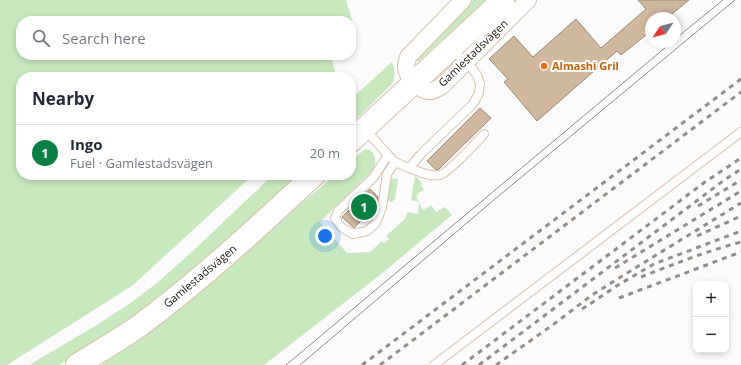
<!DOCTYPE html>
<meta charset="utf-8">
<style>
:root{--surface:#fff;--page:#f6f6f7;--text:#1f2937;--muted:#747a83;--line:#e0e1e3;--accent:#0b8043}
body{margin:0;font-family:"Open Sans",sans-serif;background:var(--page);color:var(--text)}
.controls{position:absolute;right:12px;bottom:12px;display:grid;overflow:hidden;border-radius:8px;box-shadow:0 2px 6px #0003}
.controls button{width:36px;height:36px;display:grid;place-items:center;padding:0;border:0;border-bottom:1px solid var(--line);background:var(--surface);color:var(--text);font:20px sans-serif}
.compass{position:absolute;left:645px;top:12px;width:36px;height:36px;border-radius:50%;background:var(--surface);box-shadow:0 2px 6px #0003;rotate:235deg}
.you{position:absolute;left:325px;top:236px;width:14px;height:14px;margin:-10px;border:3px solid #fff;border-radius:50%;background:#1a73e8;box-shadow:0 0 0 6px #1a73e833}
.badge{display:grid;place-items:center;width:26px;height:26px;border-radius:50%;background:var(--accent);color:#fff;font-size:13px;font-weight:700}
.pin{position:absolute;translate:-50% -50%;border:2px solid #fff;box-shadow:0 1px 4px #0006}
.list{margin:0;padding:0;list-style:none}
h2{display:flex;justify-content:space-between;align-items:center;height:52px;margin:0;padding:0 16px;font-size:17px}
h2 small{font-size:13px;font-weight:400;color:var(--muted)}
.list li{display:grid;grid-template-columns:26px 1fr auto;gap:12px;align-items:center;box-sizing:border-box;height:56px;padding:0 16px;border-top:1px solid var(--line)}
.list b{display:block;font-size:15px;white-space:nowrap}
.list p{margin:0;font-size:13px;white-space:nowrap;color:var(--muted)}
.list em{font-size:13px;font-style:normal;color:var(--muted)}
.icon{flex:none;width:22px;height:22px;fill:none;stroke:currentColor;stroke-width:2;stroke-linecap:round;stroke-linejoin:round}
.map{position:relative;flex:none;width:741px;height:365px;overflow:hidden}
.search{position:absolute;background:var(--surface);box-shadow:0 2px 6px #0003;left:16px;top:16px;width:340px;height:44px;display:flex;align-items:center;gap:10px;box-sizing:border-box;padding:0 14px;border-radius:16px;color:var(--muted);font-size:15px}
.panel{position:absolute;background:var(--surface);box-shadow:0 2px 6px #0003;left:16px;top:72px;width:340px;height:108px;border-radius:16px}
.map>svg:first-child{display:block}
</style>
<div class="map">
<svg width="741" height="365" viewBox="0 0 741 365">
<rect width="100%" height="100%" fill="#fbfbfb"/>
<g fill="#c8e9bf">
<path d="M0 0H346L355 30 351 31V21H21V55H331L336 77H21V175H253L132 286 7 365H0Z"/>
<path d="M473 0H486L419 61H416V59Z"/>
<path d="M392 62C395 70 396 77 392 84L351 124V99Z"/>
<path d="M368 149C376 153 377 163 373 170L320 222 347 253 370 252 382 241 384 243 389 239 386 236 405 219 407 212 418 214 419 202 411 200 415 175 421 182V185L424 190C415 195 415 195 420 204 422 209 420 206 424 210L431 205 436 212 445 207 452 215 380 275 264 365H101L127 346 242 253 335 175H351V161L364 150Z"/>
<path d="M273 175H297L265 206 180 282 141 311 90 346 59 365H29L95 326 129 304 157 283 197 247Z"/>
<path d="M391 178 398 179 395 199 392 202H390L388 199Z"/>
</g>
<g fill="#d0b79f" stroke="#a28b73">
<path d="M638 0H689L667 18H651V31L621 55 617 51 537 121 504 82 508 79 489 59 514 36 533 57 576 19 601 48 646 9Z"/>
<path d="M480 108 491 118 439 169 436 170 427 161Z"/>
<path d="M370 189 378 197 377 205 354 228 342 217Z"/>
</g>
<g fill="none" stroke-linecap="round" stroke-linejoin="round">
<g stroke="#dac1a8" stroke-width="10">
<g id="lane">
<path d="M365 129 388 155 395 162 409 168 422 153 473 104 479 93 480 84 477 75 471 67 451 49"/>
<path d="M388 155 373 178 338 211 335 218 341 227 353 234 367 231 376 223 382 208 387 174 395 162"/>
<path d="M409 168C418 171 430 177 440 175 449 172 476 143 484 134"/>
<path d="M434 365 741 132"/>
</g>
</g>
<g stroke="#dac1a8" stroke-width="18">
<path id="street" d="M463 0 408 57C407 61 406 64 406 67 407 78 419 91 430 91 434 91 438 88 442 86L528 0"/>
</g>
<g stroke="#dac1a8" stroke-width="24">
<g id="secondary">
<path d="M351 141 503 0"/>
<path d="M77 365C98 352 119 340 139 326 201 280 258 227 314 175"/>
</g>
</g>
<use href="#lane" stroke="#fff" stroke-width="8"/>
<use href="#street" stroke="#fff" stroke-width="16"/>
<use href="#secondary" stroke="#fff" stroke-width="22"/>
<g stroke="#938e8a" stroke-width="1">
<path d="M675 39 723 0"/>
<path d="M286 365 672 42"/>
<path d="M300 365 495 199 735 0"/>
</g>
<g stroke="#938e8a" stroke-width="3" stroke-dasharray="5 5" stroke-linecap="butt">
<path d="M698 206 741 180"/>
<path d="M697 236 741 216"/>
<path d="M615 268 741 191"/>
<path d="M641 277C674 264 707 251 741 242"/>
<path d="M619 298 741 252"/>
<path d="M582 309 590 304 618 285 654 264 741 231"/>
<path d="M362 365 741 79"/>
<path d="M380 365 741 92"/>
<path d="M462 365 705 182 741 158"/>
<path d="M479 365 658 230 723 181 741 169"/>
<path d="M496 365 554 324 592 295 640 265 741 203"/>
</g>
</g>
<circle fill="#e8710a" stroke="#fff" stroke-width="1.5" cx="544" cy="66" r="4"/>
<g text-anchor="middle" stroke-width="4" stroke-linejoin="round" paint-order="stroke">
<g font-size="11" fill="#1f160d" stroke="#fff">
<text transform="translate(473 53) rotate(-44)" y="4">Gamlestadsvägen</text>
<text transform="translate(200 276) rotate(-40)" y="4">Gamlestadsvägen</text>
</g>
<g font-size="11" font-weight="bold" fill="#c56008" stroke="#fff" text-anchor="start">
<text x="552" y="70">Almashi Gril</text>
</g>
</g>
</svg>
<div class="controls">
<button>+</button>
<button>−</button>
</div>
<svg class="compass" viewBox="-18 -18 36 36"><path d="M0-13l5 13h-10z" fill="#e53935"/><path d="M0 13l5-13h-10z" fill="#747a83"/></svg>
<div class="you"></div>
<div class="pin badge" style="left:364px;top:207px">1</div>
<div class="search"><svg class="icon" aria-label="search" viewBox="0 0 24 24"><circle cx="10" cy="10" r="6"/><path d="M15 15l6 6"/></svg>Search here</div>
<section class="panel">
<h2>Nearby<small></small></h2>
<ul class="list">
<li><span class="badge">1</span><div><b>Ingo</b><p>Fuel · Gamlestadsvägen</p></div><em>20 m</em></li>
</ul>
</section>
</div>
